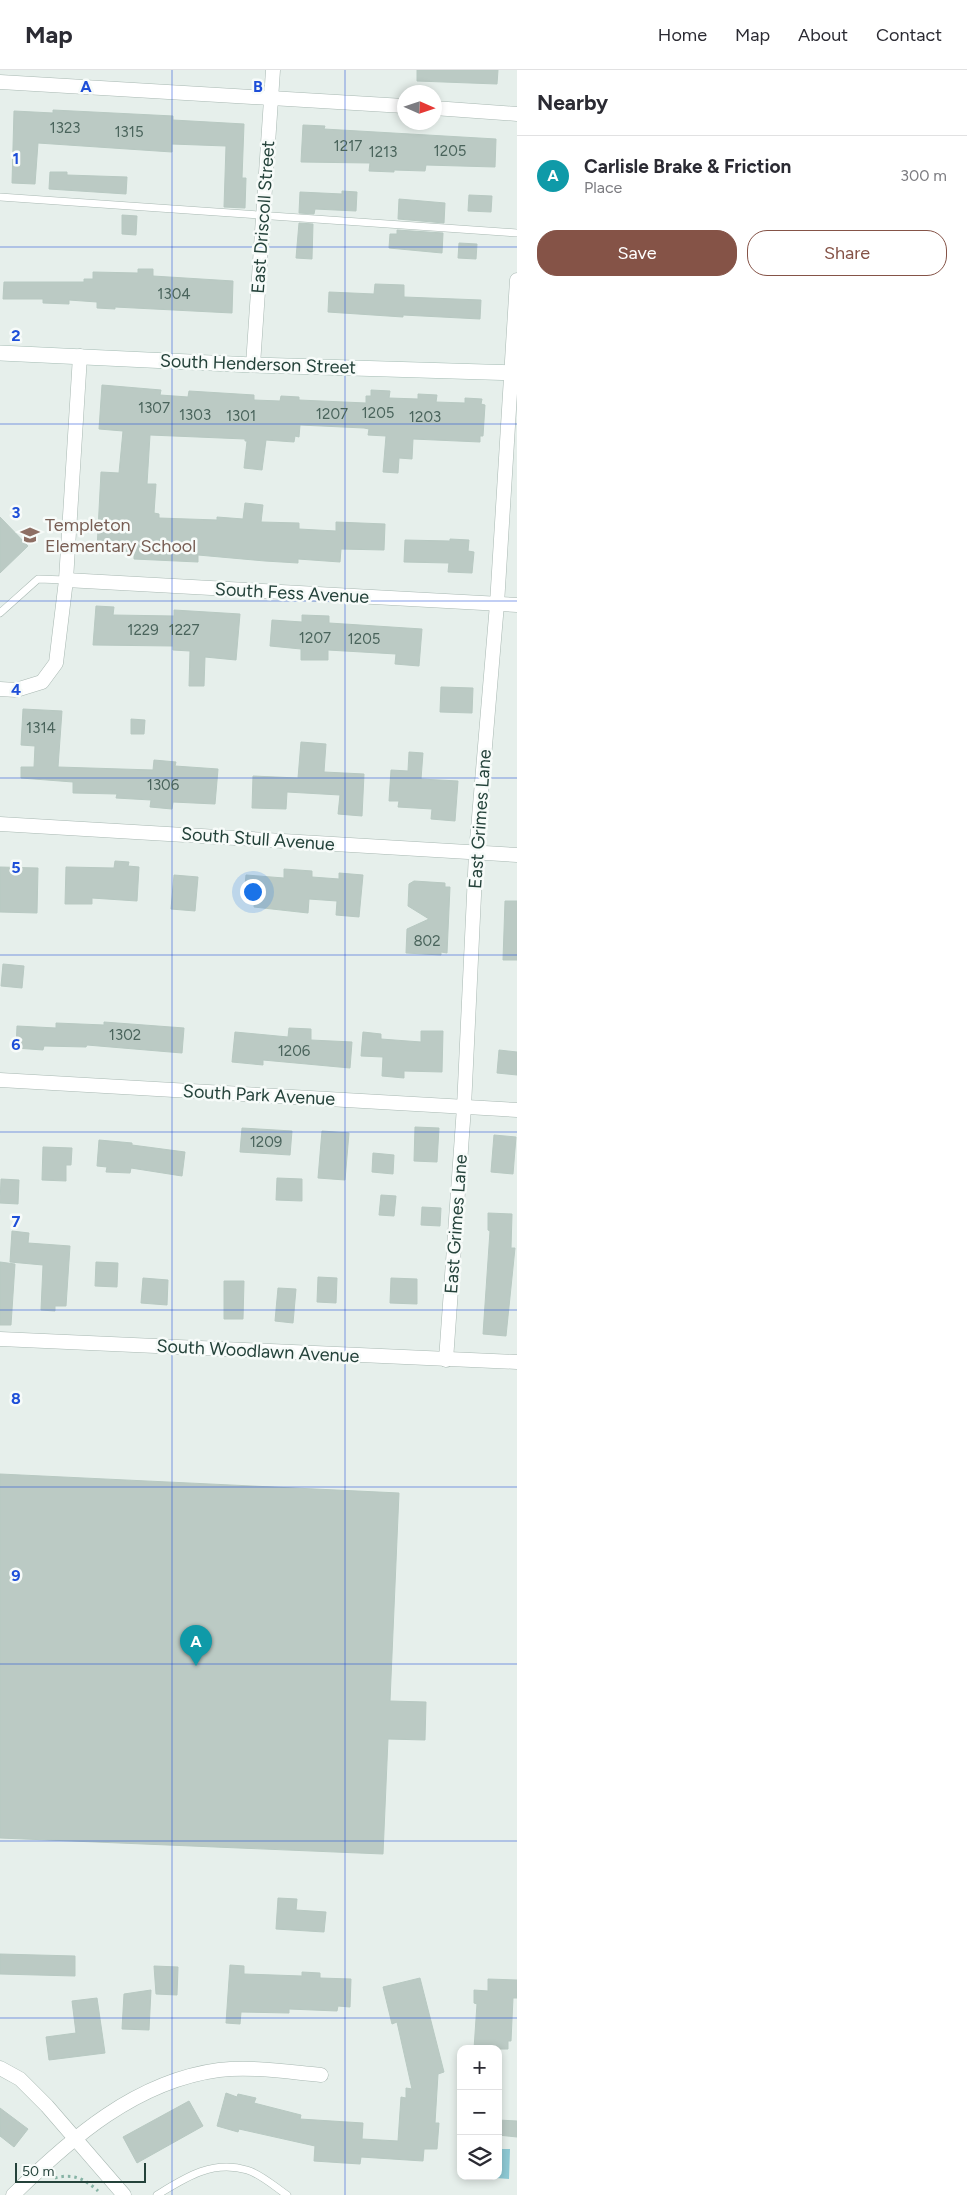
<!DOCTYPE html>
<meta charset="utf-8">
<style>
:root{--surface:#fff;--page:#f7f7f7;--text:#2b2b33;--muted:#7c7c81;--line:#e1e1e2;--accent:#855347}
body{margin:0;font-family:Figtree,sans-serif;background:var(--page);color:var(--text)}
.controls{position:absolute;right:15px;bottom:15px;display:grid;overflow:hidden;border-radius:10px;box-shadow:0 2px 8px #0003}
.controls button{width:45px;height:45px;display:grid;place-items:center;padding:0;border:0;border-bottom:1px solid var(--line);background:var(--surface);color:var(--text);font:25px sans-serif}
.compass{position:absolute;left:397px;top:15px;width:45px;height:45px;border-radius:50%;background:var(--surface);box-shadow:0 2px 8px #0003;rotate:93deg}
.scale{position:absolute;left:15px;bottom:12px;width:131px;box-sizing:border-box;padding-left:5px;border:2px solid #24423a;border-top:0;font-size:14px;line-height:18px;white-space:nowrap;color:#24423a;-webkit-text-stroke:4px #f7fbf9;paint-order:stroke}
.you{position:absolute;left:252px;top:821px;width:18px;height:18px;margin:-12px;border:4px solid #fff;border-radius:50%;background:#1a73e8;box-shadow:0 0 0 8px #1a73e833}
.badge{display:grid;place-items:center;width:32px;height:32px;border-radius:50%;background:var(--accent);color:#fff;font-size:16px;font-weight:700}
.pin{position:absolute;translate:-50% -41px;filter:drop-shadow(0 1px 2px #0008)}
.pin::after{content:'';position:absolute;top:26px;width:18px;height:15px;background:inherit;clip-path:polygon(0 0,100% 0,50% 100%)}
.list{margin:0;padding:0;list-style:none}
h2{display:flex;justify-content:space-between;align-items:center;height:65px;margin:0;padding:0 20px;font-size:21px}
h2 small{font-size:16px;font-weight:400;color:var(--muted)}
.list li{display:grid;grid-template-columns:32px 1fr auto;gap:15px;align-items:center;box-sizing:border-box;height:80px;padding:0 20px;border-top:1px solid var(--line)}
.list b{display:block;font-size:19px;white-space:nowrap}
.list p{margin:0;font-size:16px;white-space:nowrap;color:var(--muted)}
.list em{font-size:16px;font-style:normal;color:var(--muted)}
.actions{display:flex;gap:10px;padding:15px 20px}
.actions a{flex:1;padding:11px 0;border:1px solid var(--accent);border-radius:20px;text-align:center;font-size:18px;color:var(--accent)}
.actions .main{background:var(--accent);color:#fff}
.icon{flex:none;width:28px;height:28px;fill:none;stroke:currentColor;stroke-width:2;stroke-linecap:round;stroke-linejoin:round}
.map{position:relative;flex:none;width:517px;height:2125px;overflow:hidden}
header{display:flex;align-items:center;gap:30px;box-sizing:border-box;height:70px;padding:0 25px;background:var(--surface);border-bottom:1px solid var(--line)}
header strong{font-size:24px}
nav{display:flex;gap:28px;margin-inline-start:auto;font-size:18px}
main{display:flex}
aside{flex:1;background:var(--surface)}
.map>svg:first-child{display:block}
</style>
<header>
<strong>Map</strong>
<nav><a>Home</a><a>Map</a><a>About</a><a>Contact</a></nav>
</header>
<main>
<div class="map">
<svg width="517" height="2125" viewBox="0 0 517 2125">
<rect width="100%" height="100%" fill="#e6efeb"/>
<path fill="#8ec9d4" d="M498 2079H510L509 2109 496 2108 498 2106Z"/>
<g fill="#bbcac4" stroke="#b8c9c2">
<path d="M417 0H498L497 14 417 11Z"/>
<path d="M53 40 173 46V50L244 54 242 108H246L245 138 224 137 226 76 172 74V82L38 73 35 114 12 113 14 41 53 43Z"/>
<path d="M303 55 325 56 324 59 496 69 495 97 426 95 425 101 394 100V102L369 101 370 93 301 92Z"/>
<path d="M50 102H67V105L127 107 126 124 49 119Z"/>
<path d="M342 121 357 122 356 141 315 139 314 144 299 143 300 122 342 124Z"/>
<path d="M469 125 492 126 491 142 468 141Z"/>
<path d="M399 129 445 133 444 153 398 149Z"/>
<path d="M122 145 137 146 136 165 122 164Z"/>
<path d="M299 153 313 154 312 189 296 188Z"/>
<path d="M397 160 443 163 442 183 389 178 390 164H397Z"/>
<path d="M459 173 477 174 476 189 458 188Z"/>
<path d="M138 199H153V206L233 211 232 243 115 237V239L97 238V232L69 230V234L43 233V229H3L4 212H84V209H93V202L138 203Z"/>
<path d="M375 214 404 215V227L481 230 480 249 403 245V247L328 242 329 222 374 224Z"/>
<path d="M102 315 161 320 160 325 188 327 189 321 254 325V330L280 331 281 326 299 327V330L366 333V326H371V320L390 321 389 328 418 329V324L437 325 436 332 465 333V328L482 329 481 334 485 335 483 366H480V372L413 369 412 389 399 388 398 403 383 402 386 366 368 365 369 359 364 358 300 355 299 367 295 366 294 372 266 370 262 400 244 398 247 371H245V369L150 365 147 414H156L154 443 159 444V448L217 450V447L243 449 245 433 263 435 261 452 299 453V459L336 461V452L385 454 384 480 341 479 340 492 298 489V493L265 491 198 485V492L134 489V482L97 479 101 402 119 403 123 361 99 359Z"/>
<path d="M0 447 28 476 0 503Z"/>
<path d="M450 469 469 470 468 481 474 482 472 503 448 502 449 493 404 492 405 470 450 471Z"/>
<path d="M96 536 114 537 113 545 174 546V540L240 544 236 590 205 587 204 616H189L190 581 173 580V576L93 575Z"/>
<path d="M302 545 329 546V553L422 559 419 596 395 594 396 584 328 580V590H301V579L270 576 272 550 302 552Z"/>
<path d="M441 617 473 618 472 643 440 642Z"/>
<path d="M23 639 62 641 58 697 153 700 154 690 176 692 175 696 218 699 215 734 173 732 172 739 150 737 151 730 116 728 117 724 73 723V712L21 708V697H34L35 676 21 675Z"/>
<path d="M131 649 145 650 144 664H131Z"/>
<path d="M301 672 326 674 324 702 364 704 362 746 338 744 340 725 287 722 286 739 252 738 253 706 298 708Z"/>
<path d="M409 682 423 683 421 709 458 711 455 751 431 749 432 739 398 737 399 731H389L391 700 408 701Z"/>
<path d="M115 791 129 792 128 796 139 797 137 831 92 828V834H65L66 797 114 798Z"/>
<path d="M0 797 38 798 37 843 0 842Z"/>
<path d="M284 799 312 801V807L339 809V803L363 805 359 847 336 845 337 831 309 829 308 843 254 837 255 828 244 826 246 805 284 808Z"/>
<path d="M174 805 198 807 195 841 171 839Z"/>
<path d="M414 811 445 813V817H450L447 883 441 882V885L406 883 407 859 429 849 408 836 409 814Z"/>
<path d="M505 831H517V890H503Z"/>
<path d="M3 894 24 896 22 918 1 916Z"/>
<path d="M104 952 184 958 182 983 87 975 86 977 44 976 43 980 16 978 17 956 56 958V953L104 955Z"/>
<path d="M289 958 311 959V970L352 972 350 998 263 990V995L232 992 235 962 288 967Z"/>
<path d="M421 961H443L442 1002 404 1001V1008L382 1006 383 987 361 986 363 962 381 964V969L421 972Z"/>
<path d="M499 980 517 982V1005L497 1003Z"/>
<path d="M415 1057 439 1058 437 1092 414 1091Z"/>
<path d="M242 1058 292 1061 290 1085 240 1082Z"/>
<path d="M322 1061 349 1063 345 1110 318 1108Z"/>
<path d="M494 1065 516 1067 513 1104 491 1102Z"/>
<path d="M99 1070 132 1073V1075L185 1082 182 1106 131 1098 130 1103 106 1102 107 1097 97 1096Z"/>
<path d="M43 1077 72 1078 71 1095H66V1111L42 1110Z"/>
<path d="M373 1083 394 1085 393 1104 372 1102Z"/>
<path d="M277 1108 302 1109V1131L276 1130Z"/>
<path d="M1 1109 19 1110 18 1134 0 1133Z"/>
<path d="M381 1125 396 1126 394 1146 379 1145Z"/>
<path d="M422 1137 441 1138 440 1156 421 1155Z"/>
<path d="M488 1143 512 1144 511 1178H515L506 1266 483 1264 490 1161 488 1160Z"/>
<path d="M12 1161 29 1163 28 1173 70 1176 66 1236H55V1241L41 1240 43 1195 10 1192Z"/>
<path d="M0 1192 15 1194 11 1255H0Z"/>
<path d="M96 1192 118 1193 117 1217 95 1216Z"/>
<path d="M318 1207 337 1208 336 1233 317 1232Z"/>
<path d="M143 1208 168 1210 167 1235 141 1233Z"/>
<path d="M391 1208 417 1209V1234L390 1233Z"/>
<path d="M224 1211H244L243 1249H224Z"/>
<path d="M278 1218 296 1219 293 1253 275 1251Z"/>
<path d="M0 1404 399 1423 390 1631 426 1632 425 1670 388 1669 383 1784 0 1768Z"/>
<path d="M278 1828 297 1829 296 1840 326 1842 324 1862 276 1859Z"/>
<path d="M0 1884 75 1886V1906L0 1904Z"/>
<path d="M230 1895 244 1896V1904L302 1906V1902L320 1903V1908L351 1909 350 1937 338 1936 337 1941 289 1939V1943L241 1942 240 1954 226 1953Z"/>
<path d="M154 1896 178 1897 177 1925 156 1924Z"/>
<path d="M420 1908 444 2002 438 2004 435 2053H439L437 2079H424L423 2091 361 2087 360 2094 314 2091 315 2076 239 2059 238 2062 217 2056 226 2023 237 2027 238 2024 256 2028 254 2033 301 2045 300 2049 363 2053 362 2069 398 2071 401 2027 406 2028V2018L412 2019 397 1952 392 1954 383 1917Z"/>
<path d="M488 1909 517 1910V1928H513L511 1971H508V1979H474L477 1934 474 1933V1920L488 1921Z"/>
<path d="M151 1920 149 1960 122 1959 124 1924Z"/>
<path d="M97 1928 105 1983 49 1990 46 1967 76 1963 72 1931Z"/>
<path d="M189 2031 203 2056 137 2093 123 2067Z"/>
<path d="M0 2038 28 2059 14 2077 0 2066Z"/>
<path d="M498 2050 517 2051V2067L498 2065Z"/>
</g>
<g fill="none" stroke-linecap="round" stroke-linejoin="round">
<g stroke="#a8b8b2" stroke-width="8">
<g id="lane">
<path d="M0 127 517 163"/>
<path d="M0 543 38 509 66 510"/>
<path d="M157 2125C186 2107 212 2090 247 2100 261 2104 275 2117 287 2125"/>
</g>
</g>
<g stroke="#a8b8b2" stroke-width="15">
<g id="street">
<path d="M0 12 404 36"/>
<path d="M434 38 517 44"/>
<path d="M253 295 273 0"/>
<path d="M66 510 517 535"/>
<path d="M0 619 16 620 42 612 56 593 66 510 80 286"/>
<path d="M0 754 517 785"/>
<path d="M0 1010 517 1040"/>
<path d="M0 1269 517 1292"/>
<path d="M446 1290 464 1037 476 783 497 534 517 210"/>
<path d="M0 1998 20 2009 47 2036 124 2125"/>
<path d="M13 2125C71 2068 136 2011 219 2000 252 1996 288 2002 321 2005"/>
</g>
</g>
<g stroke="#a4bbb3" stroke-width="16">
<path id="secondary" d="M0 283 253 295 517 303"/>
</g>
<path stroke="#86b3a5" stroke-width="3" stroke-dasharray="2.5 4" stroke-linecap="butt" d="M55 2108C73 2103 85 2109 98 2121"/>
<use href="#lane" stroke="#fff" stroke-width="7"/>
<use href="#street" stroke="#fff" stroke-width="14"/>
<use href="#secondary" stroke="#fff" stroke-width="15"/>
</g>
<path fill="none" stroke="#1d4ed8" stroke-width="1" stroke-opacity="0.55" d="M172 0V2125M345 0V2125M0 177H517M0 354H517M0 531H517M0 708H517M0 885H517M0 1062H517M0 1240H517M0 1417H517M0 1594H517M0 1771H517M0 1948H517"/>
<defs>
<g id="school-bare" transform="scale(1.5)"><path d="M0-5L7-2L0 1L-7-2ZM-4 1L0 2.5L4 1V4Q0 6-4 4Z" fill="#8d6e63" stroke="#f7fbf9" stroke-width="2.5" paint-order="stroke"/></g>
</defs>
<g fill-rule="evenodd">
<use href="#school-bare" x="30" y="465"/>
</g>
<g text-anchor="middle" stroke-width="5" stroke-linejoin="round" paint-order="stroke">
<g font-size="15" fill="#4a645c">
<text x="65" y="63">1323</text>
<text x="129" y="67">1315</text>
<text x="348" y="81">1217</text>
<text x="450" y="86">1205</text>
<text x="383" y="87">1213</text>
<text x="174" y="229">1304</text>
<text x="154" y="343">1307</text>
<text x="378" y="348">1205</text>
<text x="332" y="349">1207</text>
<text x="195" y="350">1303</text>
<text x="241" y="351">1301</text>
<text x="425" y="352">1203</text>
<text x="143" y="565">1229</text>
<text x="184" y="565">1227</text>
<text x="315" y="573">1207</text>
<text x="364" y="574">1205</text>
<text x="41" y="663">1314</text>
<text x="163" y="720">1306</text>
<text x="427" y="876">802</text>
<text x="125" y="970">1302</text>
<text x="294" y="986">1206</text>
<text x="266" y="1077">1209</text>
</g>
<g font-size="18" fill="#24423a" stroke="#f7fbf9">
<text transform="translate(263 147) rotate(-86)" y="6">East Driscoll Street</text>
<text transform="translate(258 294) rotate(2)" y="6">South Henderson Street</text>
<text transform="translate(292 523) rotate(3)" y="6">South Fess Avenue</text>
<text transform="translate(480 749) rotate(-86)" y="6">East Grimes Lane</text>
<text transform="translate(258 769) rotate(4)" y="6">South Stull Avenue</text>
<text transform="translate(259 1025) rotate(3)" y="6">South Park Avenue</text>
<text transform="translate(456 1154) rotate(-86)" y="6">East Grimes Lane</text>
<text transform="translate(258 1281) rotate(3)" y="6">South Woodlawn Avenue</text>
</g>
<g font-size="18" fill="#785e54" stroke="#f7fbf9" text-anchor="start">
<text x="45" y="461">Templeton<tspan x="45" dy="21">Elementary School</tspan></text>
</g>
</g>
<g font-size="16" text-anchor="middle" font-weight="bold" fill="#1d4ed8" stroke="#f7fbf9" stroke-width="5" stroke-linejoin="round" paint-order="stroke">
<text x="86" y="22">A</text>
<text x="258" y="22">B</text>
<text x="16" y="94">1</text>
<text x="16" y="271">2</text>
<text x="16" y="448">3</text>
<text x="16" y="625">4</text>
<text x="16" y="803">5</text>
<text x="16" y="980">6</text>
<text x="16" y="1157">7</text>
<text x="16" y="1334">8</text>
<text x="16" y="1511">9</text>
</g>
</svg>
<div class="controls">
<button>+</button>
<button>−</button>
<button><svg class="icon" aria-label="layers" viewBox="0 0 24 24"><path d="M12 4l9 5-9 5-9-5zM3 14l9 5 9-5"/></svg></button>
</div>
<svg class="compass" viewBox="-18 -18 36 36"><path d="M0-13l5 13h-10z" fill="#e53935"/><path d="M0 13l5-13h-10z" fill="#7c7c81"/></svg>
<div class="scale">50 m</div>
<div class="you"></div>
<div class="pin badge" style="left:196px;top:1596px;background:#0f9aa8">A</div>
</div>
<aside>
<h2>Nearby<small></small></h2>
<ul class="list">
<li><span class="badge" style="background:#0f9aa8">A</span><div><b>Carlisle Brake &amp; Friction</b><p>Place</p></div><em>300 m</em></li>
</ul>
<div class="actions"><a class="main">Save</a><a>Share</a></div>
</aside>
</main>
